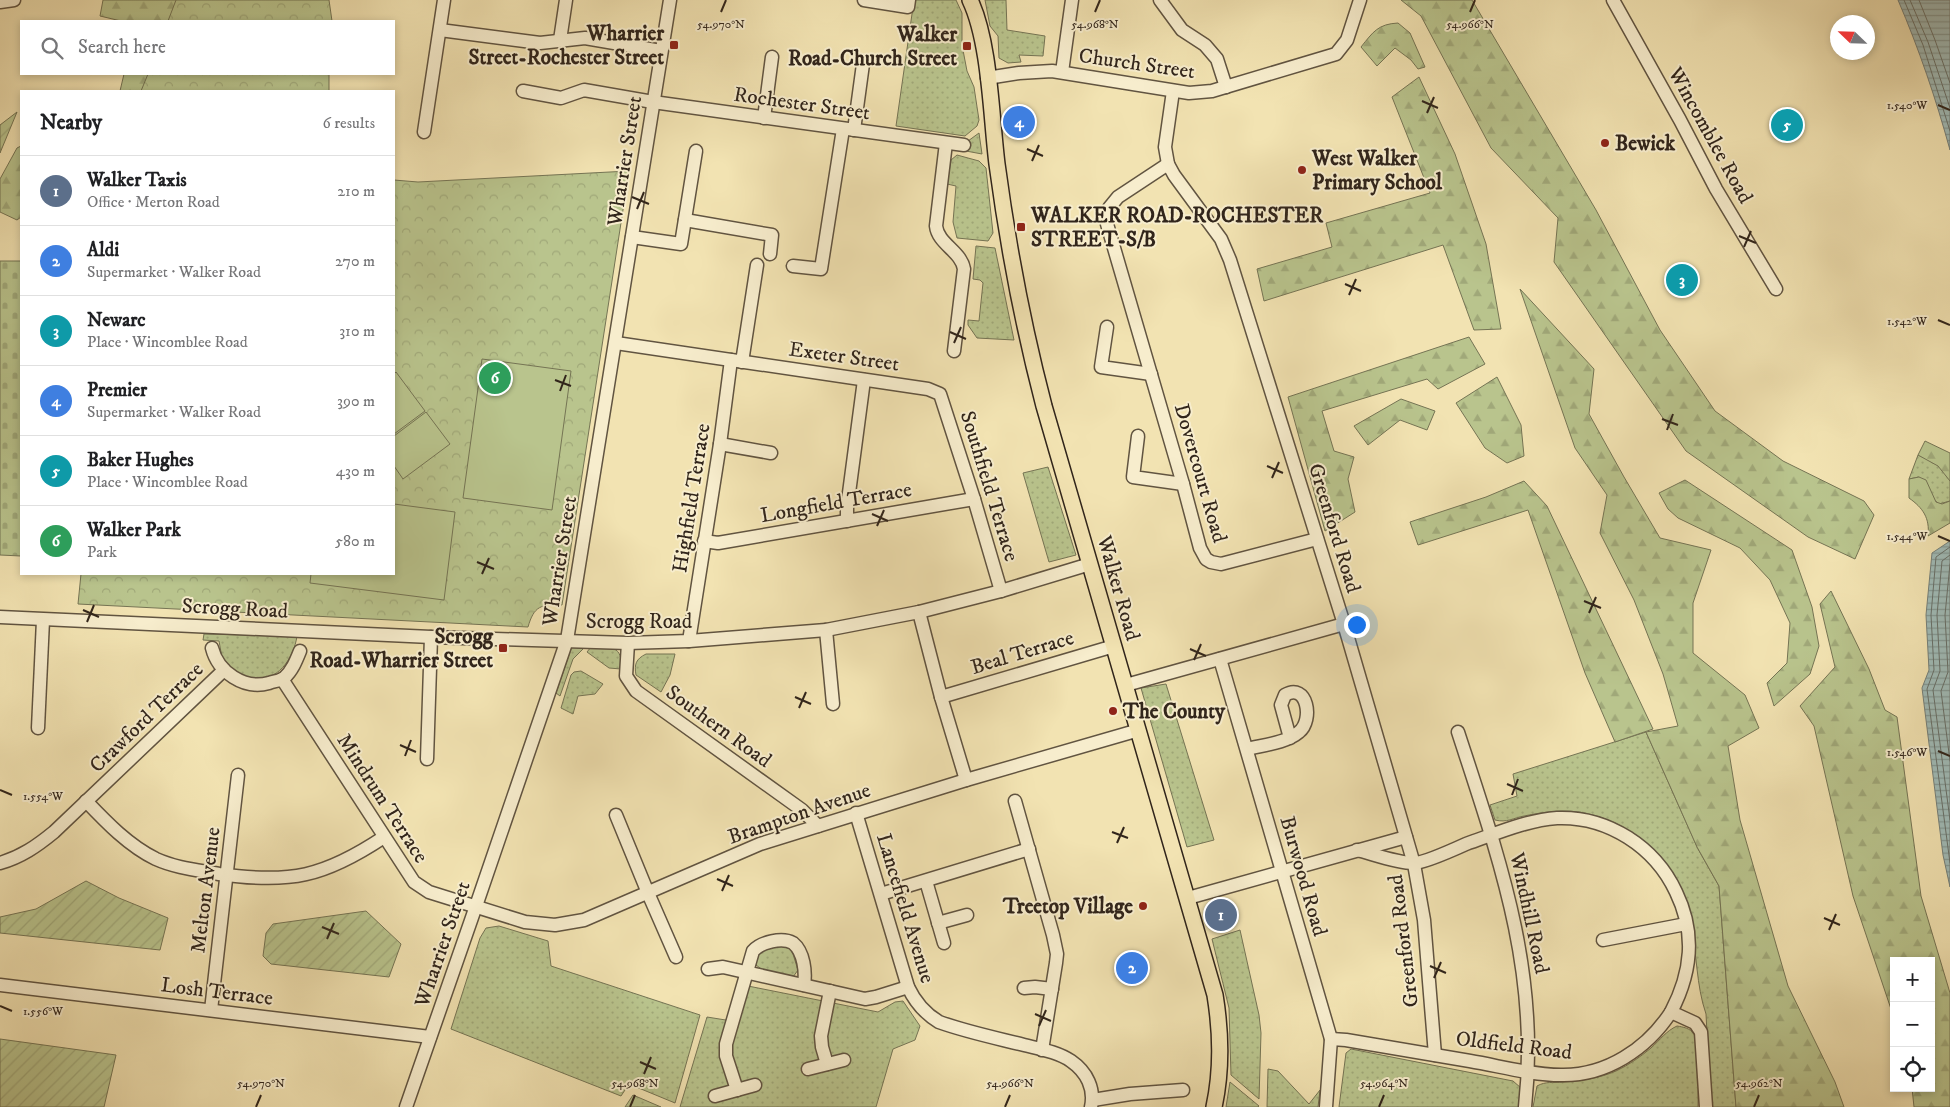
<!DOCTYPE html>
<meta charset="utf-8">
<style>
:root{--surface:#fff;--page:#f6f6f6;--text:#202124;--muted:#757577;--line:#e0e0e0;--accent:#7c3aed}
body{margin:0;font-family:"IM FELL DW Pica",serif;background:var(--page);color:var(--text)}
.controls{position:absolute;right:15px;bottom:15px;display:grid;overflow:hidden;border-radius:0px;box-shadow:0 2px 8px #0003}
.controls button{width:45px;height:45px;display:grid;place-items:center;padding:0;border:0;border-bottom:1px solid var(--line);background:var(--surface);color:var(--text);font:25px sans-serif}
.compass{position:absolute;left:1830px;top:15px;width:45px;height:45px;border-radius:50%;background:var(--surface);box-shadow:0 2px 8px #0003;rotate:293deg}
.you{position:absolute;left:1356px;top:624px;width:18px;height:18px;margin:-12px;border:4px solid #fff;border-radius:50%;background:#1a73e8;box-shadow:0 0 0 8px #1a73e833}
.badge{display:grid;place-items:center;width:32px;height:32px;border-radius:50%;background:var(--accent);color:#fff;font-size:16px;font-weight:700}
.pin{position:absolute;translate:-50% -50%;border:2px solid #fff;box-shadow:0 1px 5px #0006}
.list{margin:0;padding:0;list-style:none}
h2{display:flex;justify-content:space-between;align-items:center;height:65px;margin:0;padding:0 20px;font-size:21px}
h2 small{font-size:16px;font-weight:400;color:var(--muted)}
.list li{display:grid;grid-template-columns:32px 1fr auto;gap:15px;align-items:center;box-sizing:border-box;height:70px;padding:0 20px;border-top:1px solid var(--line)}
.list b{display:block;font-size:19px;white-space:nowrap}
.list p{margin:0;font-size:16px;white-space:nowrap;color:var(--muted)}
.list em{font-size:16px;font-style:normal;color:var(--muted)}
.icon{flex:none;width:28px;height:28px;fill:none;stroke:currentColor;stroke-width:2;stroke-linecap:round;stroke-linejoin:round}
.map{position:relative;flex:none;width:1950px;height:1107px;overflow:hidden}
.search{position:absolute;background:var(--surface);box-shadow:0 2px 8px #0003;left:20px;top:20px;width:375px;height:55px;display:flex;align-items:center;gap:12px;box-sizing:border-box;padding:0 18px;border-radius:0px;color:var(--muted);font-size:19px}
.panel{position:absolute;background:var(--surface);box-shadow:0 2px 8px #0003;left:20px;top:90px;width:375px;height:485px;border-radius:0px}
.map>svg:first-child{display:block}
</style>
<div class="map">
<svg width="1950" height="1107" viewBox="0 0 1950 1107">
<defs>
<pattern id="grass-dots" width="8" height="8" patternUnits="userSpaceOnUse" patternTransform="scale(1.25)"><rect width="8" height="8" fill="#b9c48d"/><path d="M2 2h.1M6 6h.1" fill="none" stroke="#a0a879" stroke-width="1.8" stroke-linecap="round"/></pattern>
<pattern id="forest-firs" width="22" height="20" patternUnits="userSpaceOnUse" patternTransform="scale(1.25)"><rect width="22" height="20" fill="#b9c48d"/><path d="M5 1l3.5 6h-7zM16 11l3.5 6h-7z" fill="#a0a879"/></pattern>
<pattern id="cemetery-stones" width="16" height="16" patternUnits="userSpaceOnUse" patternTransform="scale(1.25)"><rect width="16" height="16" fill="#b9c48d"/><path d="M2 7V4a2 2 0 0 1 4 0v3zM10 15v-3a2 2 0 0 1 4 0v3z" fill="#a0a879"/></pattern>
<pattern id="park-crowns" width="20" height="18" patternUnits="userSpaceOnUse" patternTransform="scale(1.25)"><rect width="20" height="18" fill="#b9c48d"/><path d="M2 6a3 3 0 1 1 6 0M12 15a3 3 0 1 1 6 0" fill="none" stroke="#a0a879"/></pattern>
<pattern id="garden-furrows" width="10" height="10" patternUnits="userSpaceOnUse" patternTransform="scale(1.25)"><rect width="10" height="10" fill="#b9c48d"/><path d="M-1 1l2-2M0 10L10 0M9 11l2-2" fill="none" stroke="#a0a879"/></pattern>
<pattern id="water-rules" width="6" height="5" patternUnits="userSpaceOnUse" patternTransform="scale(1.25)"><rect width="6" height="5" fill="#a0bbb7"/><path d="M0 2.5h6" fill="none" stroke="#839894"/></pattern>
</defs>
<rect width="100%" height="100%" fill="#f2e3b2"/>
<filter id="stains"><feTurbulence type="fractalNoise" baseFrequency=".004" numOctaves="4"/><feColorMatrix values="0 0 0 0 .2 0 0 0 0 .09 0 0 0 0 .02 0 0 0 .5 -.17"/></filter>
<radialGradient id="worn" r=".72"><stop offset=".6" stop-color="#630" stop-opacity="0"/><stop offset="1" stop-color="#630" stop-opacity=".3"/></radialGradient>
<g fill="url(#grass-dots)" stroke="#757454">
<path d="M914 0H956L962 13V45L967 71 974 87 979 120 977 126 965 136 896 126Z"/>
<path d="M985 0H1006L1007 30 1045 36 1043 56 1019 55 1021 62 1008 63 999 58 998 36 990 26Z"/>
<path d="M979 133 982 154 966 151 968 141Z"/>
<path d="M957 155 979 161 986 168 993 233 988 241 957 238 953 222 956 186 947 184 951 160Z"/>
<path d="M976 246 995 248 1014 340 977 338 968 325V320L979 321 983 283 980 280 973 279Z"/>
<path d="M1918 455C1929 460 1946 467 1950 480 1950 486 1950 495 1950 501L1939 504C1929 497 1931 486 1919 477L1909 479Z"/>
<path d="M1048 467 1076 555 1049 562 1023 473Z"/>
<path d="M204 634 297 636C294 658 277 684 251 678 240 676 232 669 223 663L219 641 203 640Z"/>
<path d="M572 646H586L573 659 560 696 556 693Z"/>
<path d="M591 647C611 647 623 645 621 669L609 668 587 652Z"/>
<path d="M646 654H675L670 675 661 692 636 675C634 664 636 659 646 654Z"/>
<path d="M581 671 603 684 595 694 578 696 573 714 561 708 571 675 574 672Z"/>
<path d="M1166 684 1214 840 1187 847 1141 688Z"/>
<path d="M1646 732 1698 849 1719 886 1736 1107H1711L1706 1014C1696 985 1697 953 1691 924 1681 868 1641 825 1585 813 1566 809 1543 812 1524 816 1513 818 1507 823 1495 820L1490 805 1517 796 1513 774Z"/>
<path d="M499 926 548 941 551 966 700 1015 675 1103 629 1084 621 1096 451 1029 480 938 486 928Z"/>
<path d="M1240 930 1259 1015 1261 1033 1259 1099 1231 1075 1229 1008 1212 939Z"/>
<path d="M778 946H787L792 951 798 970 793 977 764 971 756 965C755 951 766 949 778 946Z"/>
<path d="M748 986 878 1012 895 1002 903 1001 920 1026 915 1040 893 1049 876 1107H680L707 1017 738 1022Z"/>
<path d="M1677 1026C1683 1027 1690 1028 1694 1034 1700 1046 1698 1092 1698 1107H1533L1537 1086C1546 1081 1553 1083 1563 1082 1581 1081 1600 1078 1616 1071 1629 1065 1640 1057 1651 1048 1660 1040 1666 1031 1677 1026Z"/>
<path d="M1351 1049 1513 1081 1521 1088 1519 1107H1339L1346 1053Z"/>
<path d="M1268 1069 1278 1071 1309 1104 1320 1090 1318 1107H1267Z"/>
<path d="M1230 1082 1259 1106 1258 1107H1226Z"/>
<path d="M633 1095 661 1107H625Z"/>
</g>
<g fill="url(#forest-firs)" stroke="#757454">
<path d="M103 0H192L216 21H121L100 16Z"/>
<path d="M1401 0H1472L1596 210 1660 330 1715 411 1783 461 1864 501 1874 515 1855 559 1808 537 1686 451 1554 262 1558 218 1491 148 1421 16Z"/>
<path d="M1398 23 1410 33 1425 67 1418 69 1411 60 1395 48 1377 66 1361 47C1373 32 1378 24 1398 23Z"/>
<path d="M124 74H232L233 91H120Z"/>
<path d="M1419 77 1455 154 1486 244 1501 329 1474 330 1443 245 1264 301 1257 269 1332 247 1326 223 1430 193 1392 97Z"/>
<path d="M21 146V217L17 220 0 212V179L17 148Z"/>
<path d="M1520 289 1594 369 1589 414 1624 477 1660 538 1711 550 1693 603V653L1745 695 1759 728 1728 746 1740 820 1788 986 1835 1082 1844 1107H1736L1719 886 1697 847 1646 732 1678 726 1663 674 1634 600 1600 533 1607 495 1575 448Z"/>
<path d="M1469 337 1485 364 1438 389 1427 379 1322 411 1334 451 1354 457 1348 479 1355 512 1325 531 1288 397Z"/>
<path d="M1497 377 1521 425 1524 456 1507 463 1485 448 1456 403Z"/>
<path d="M1401 399 1435 411 1427 430 1400 420 1368 445 1354 426Z"/>
<path d="M1925 441 1950 453V481L1938 466 1918 455Z"/>
<path d="M1919 477 1926 480 1936 502 1942 504 1950 501V523L1928 536C1930 518 1923 508 1909 498V479Z"/>
<path d="M1685 480 1792 550 1812 607 1819 646 1810 674 1774 706 1767 683 1787 663 1790 623 1770 580 1740 548 1678 518 1668 509 1659 493Z"/>
<path d="M1524 481 1547 506 1653 729 1615 742 1585 673 1528 510 1418 545 1410 522 1486 497Z"/>
<path d="M1831 591 1869 669 1885 710 1897 717 1921 896 1950 993V1107H1914L1912 1088H1931V961H1894V1018L1853 896 1814 726 1800 706 1835 667 1820 604Z"/>
</g>
<path fill="url(#cemetery-stones)" stroke="#757454" d="M0 261H21V556L0 555Z"/>
<g fill="url(#park-crowns)" stroke="#757454">
<path d="M176 0H329L332 21H168Z"/>
<path d="M148 74H329V91H141Z"/>
<path d="M629 171 562 605C541 604 534 606 528 627L78 604 81 574H394V180L418 182Z"/>
</g>
<g fill="url(#garden-furrows)" stroke="#757454">
<path d="M17 112 0 153V125Z"/>
<path d="M86 881 119 898 168 918 160 950 0 933V917L36 909Z"/>
<path d="M366 911 401 944 389 977 271 964 263 956 266 933 273 924Z"/>
<path d="M0 1039 116 1055 104 1107H0Z"/>
</g>
<g fill="#b9c48d" stroke="#757454">
<path d="M482 359 571 371 552 510 463 498Z"/>
<path d="M396 372 425 411 394 434V374Z"/>
<path d="M426 412 450 444 403 479 394 466V436Z"/>
<path d="M394 504 455 512 444 600 310 583 311 574H394Z"/>
</g>
<g fill="url(#water-rules)" stroke="#747f79">
<path d="M1898 0H1950V150C1936 99 1919 49 1898 0Z"/>
<path d="M1950 541V887L1943 855 1922 688 1929 670 1926 615 1932 553Z"/>
</g>
<g fill="none" stroke-linecap="round" stroke-linejoin="round">
<g stroke="#687069" stroke-width="1">
<path d="M1904 0 1923 45 1950 131"/>
<path d="M1910 0 1928 42 1950 108"/>
<path d="M1919 0 1935 40 1950 83"/>
<path d="M1950 547 1936 557 1931 615 1934 670 1927 689 1950 863"/>
<path d="M1950 555 1942 561 1937 615 1940 671 1933 690 1950 820"/>
<path d="M1950 564 1945 615 1948 672 1941 691 1950 761"/>
</g>
<g stroke="#615441" stroke-width="15">
<g id="minor">
<path d="M864 0 908 7 909 0"/>
<path d="M1160 0 1182 30 1205 45 1217 59 1226 87"/>
<path d="M1613 0 1680 120 1716 189 1776 289"/>
<path d="M0 2 14 0"/>
<path d="M440 30 540 43 585 38 661 51"/>
<path d="M560 40 566 0"/>
<path d="M1062 72 1072 0"/>
<path d="M987 78 1019 73 1052 71 1189 93 1212 91 1336 54 1347 40 1360 0"/>
<path d="M523 91 561 98 584 90 653 102 964 145"/>
<path d="M1173 91 1165 147 1168 164 1174 175 1221 239 1230 260 1344 624 1414 864 1424 920 1435 1055"/>
<path d="M764 118 772 57"/>
<path d="M854 130 863 64"/>
<path d="M424 132 444 0"/>
<path d="M946 143 936 226C938 244 961 251 964 269L954 351"/>
<path d="M1168 164 1118 197 1109 208 1107 224 1183 484 1200 548 1206 559 1211 562 1221 564 1317 539"/>
<path d="M685 220 772 235 770 254"/>
<path d="M632 237 681 244 696 151"/>
<path d="M793 266 821 269 843 129"/>
<path d="M1107 327 1101 367 1151 374"/>
<path d="M616 343 928 389 940 394 974 499 1001 591"/>
<path d="M742 362 757 265"/>
<path d="M1138 436 1133 477 1183 484"/>
<path d="M720 444 771 453"/>
<path d="M847 521V508L864 380"/>
<path d="M704 541 718 543 974 499"/>
<path d="M919 612 941 697 966 780"/>
<path d="M0 617 431 637 628 643 689 641 826 630 919 612 1001 591 1090 564"/>
<path d="M826 630 833 704"/>
<path d="M689 641 720 444 731 360"/>
<path d="M628 643 626 676 636 691 802 810 818 826"/>
<path d="M212 648C218 672 244 690 269 683 274 681 280 681 284 678 292 671 296 661 300 651"/>
<path d="M1220 659 1331 1039 1326 1107"/>
<path d="M282 679 414 882 429 892 525 922 555 925 584 920 760 844 966 780 1139 730"/>
<path d="M1126 685 1344 624"/>
<path d="M941 697 1114 646"/>
<path d="M38 728 43 620"/>
<path d="M1458 732C1499 858 1540 971 1525 1107"/>
<path d="M1247 749C1263 745 1286 743 1299 732 1314 720 1307 682 1285 695L1281 705 1290 738"/>
<path d="M427 759 431 637"/>
<path d="M86 801C106 822 129 846 156 859 176 868 197 870 219 874 290 884 324 877 384 837"/>
<path d="M1015 801 1053 935 1057 954 1056 963 1042 1050"/>
<path d="M856 813 908 987C915 1002 924 1013 939 1022 967 1032 996 1038 1024 1045 1040 1049 1058 1052 1071 1061 1087 1072 1095 1089 1091 1107"/>
<path d="M616 815 648 893 676 957"/>
<path d="M1357 850C1373 854 1397 863 1413 863 1422 864 1455 849 1466 844 1495 834 1527 820 1557 818 1608 816 1655 847 1676 892 1696 933 1692 972 1671 1012L1695 1023 1701 1032 1706 1107"/>
<path d="M0 863C21 857 37 846 54 832L224 670"/>
<path d="M926 881 944 943"/>
<path d="M881 894 1029 849"/>
<path d="M1188 898 1406 837"/>
<path d="M938 923 967 915"/>
<path d="M1603 940 1686 924"/>
<path d="M708 969 723 967 865 999 876 997 908 987"/>
<path d="M0 985 430 1037"/>
<path d="M1024 988 1035 987 1052 989"/>
<path d="M211 1010 238 775"/>
<path d="M1331 1039 1346 1040C1388 1047 1429 1054 1470 1061 1500 1066 1531 1075 1561 1075 1606 1076 1647 1049 1671 1012"/>
<path d="M827 1064 822 1047 821 1036 830 991"/>
<path d="M808 1069 844 1060"/>
<path d="M737 1090 726 1056V1044L753 951C761 942 782 937 793 943 804 952 806 972 804 985"/>
<path d="M715 1096 755 1085"/>
<path d="M1093 1100 1130 1094 1183 1090"/>
<path d="M406 1107 476 906 567 640 670 0"/>
</g>
</g>
<g stroke="#31251b" stroke-width="18">
<path id="major" d="M970 0C990 42 991 116 997 164 1008 246 1023 326 1044 406L1215 995C1221 1032 1222 1070 1214 1107"/>
</g>
<use href="#minor" stroke="#f7edcd" stroke-width="12"/>
<use href="#major" stroke="#f2e3b2" stroke-width="15"/>
</g>
<path fill="none" stroke="#31251b" stroke-width="2" d="M721 12 726 0M1095 12 1100 0M1470 12 1475 0M1422 101 1438 108M1938 105 1950 110M1427 113 1434 97M1027 149 1043 156M1032 161 1039 145M632 197 649 204M637 209 644 192M1739 236 1756 243M1744 247 1751 231M1345 284 1361 291M1349 295 1356 279M1938 320 1950 325M950 332 966 339M954 343 961 327M555 380 571 386M560 391 566 375M1662 419 1678 425M1667 430 1673 414M1267 466 1283 473M1272 478 1279 462M872 514 888 521M877 526 884 510M1938 536 1950 541M477 562 494 569M482 574 489 558M1584 601 1601 608M83 610 99 617M1589 613 1596 597M87 622 94 605M1190 649 1206 656M1194 660 1201 644M795 697 811 704M799 708 806 692M400 745 416 752M1938 751 1950 756M405 756 411 740M1507 784 1523 791M0 790 12 795M1512 795 1518 779M1112 832 1128 838M1117 843 1124 827M717 879 733 886M722 891 729 875M1824 918 1840 925M322 927 339 934M1829 930 1836 914M327 939 334 923M1430 966 1446 973M1434 978 1441 962M0 1006 12 1011M1035 1014 1051 1021M1039 1026 1046 1010M640 1062 656 1069M644 1074 651 1057M256 1107 261 1095M630 1107 635 1095M1005 1107 1010 1095M1379 1107 1384 1095M1754 1107 1759 1095"/>
<g fill="#8f2418" stroke="#f7edcd" stroke-width="2">
<rect x="669" y="40" width="10" height="10" rx="2.5"/>
<rect x="962" y="41" width="10" height="10" rx="2.5"/>
<circle cx="1605" cy="143" r="5"/>
<circle cx="1302" cy="170" r="5"/>
<rect x="1016" y="222" width="10" height="10" rx="2.5"/>
<rect x="498" y="643" width="10" height="10" rx="2.5"/>
<circle cx="1113" cy="711" r="5"/>
<circle cx="1143" cy="906" r="5"/>
</g>
<g text-anchor="middle" stroke-width="4" stroke-linejoin="round" paint-order="stroke">
<g font-size="21" font-weight="bold" fill="#31251b" stroke="#f7edcd" text-anchor="end">
<text x="664" y="40">Wharrier<tspan x="664" dy="24">Street-Rochester Street</tspan></text>
<text x="957" y="41">Walker<tspan x="957" dy="24">Road-Church Street</tspan></text>
<text x="1615" y="150" text-anchor="start">Bewick</text>
<text x="1312" y="165" text-anchor="start">West Walker<tspan x="1312" dy="24">Primary School</tspan></text>
<text x="1031" y="222" text-anchor="start">WALKER ROAD-ROCHESTER<tspan x="1031" dy="24">STREET-S/B</tspan></text>
<text x="493" y="643">Scrogg<tspan x="493" dy="24">Road-Wharrier Street</tspan></text>
<text x="1123" y="718" text-anchor="start">The County</text>
<text x="1133" y="913">Treetop Village</text>
</g>
<g font-size="21" fill="#31251b" stroke="#f7edcd">
<text transform="translate(1137 63) rotate(8)" y="7">Church Street</text>
<text transform="translate(802 103) rotate(8)" y="7">Rochester Street</text>
<text transform="translate(1711 135) rotate(61)" y="7">Wincomblee Road</text>
<text transform="translate(624 161) rotate(-81)" y="7">Wharrier Street</text>
<text transform="translate(844 356) rotate(8)" y="7">Exeter Street</text>
<text transform="translate(1201 473) rotate(74)" y="7">Dovercourt Road</text>
<text transform="translate(990 486) rotate(73)" y="7">Southfield Terrace</text>
<text transform="translate(691 498) rotate(-81)" y="7">Highfield Terrace</text>
<text transform="translate(836 502) rotate(-10)" y="7">Longfield Terrace</text>
<text transform="translate(1335 528) rotate(73)" y="7">Greenford Road</text>
<text transform="translate(559 561) rotate(-81)" y="7">Wharrier Street</text>
<text transform="translate(1119 588) rotate(74)" y="7">Walker Road</text>
<text transform="translate(235 608) rotate(3)" y="7">Scrogg Road</text>
<text x="639" y="628">Scrogg Road</text>
<text transform="translate(1022 652) rotate(-17)" y="7">Beal Terrace</text>
<text transform="translate(146 717) rotate(-44)" y="7">Crawford Terrace</text>
<text transform="translate(719 726) rotate(36)" y="7">Southern Road</text>
<text transform="translate(383 798) rotate(57)" y="7">Mindrum Terrace</text>
<text transform="translate(799 813) rotate(-19)" y="7">Brampton Avenue</text>
<text transform="translate(1304 876) rotate(74)" y="7">Burwood Road</text>
<text transform="translate(205 890) rotate(-83)" y="7">Melton Avenue</text>
<text transform="translate(906 908) rotate(73)" y="7">Lancefield Avenue</text>
<text transform="translate(1530 913) rotate(78)" y="7">Windhill Road</text>
<text transform="translate(1403 941) rotate(-97)" y="7">Greenford Road</text>
<text transform="translate(442 944) rotate(-71)" y="7">Wharrier Street</text>
<text transform="translate(217 991) rotate(7)" y="7">Losh Terrace</text>
<text transform="translate(1514 1045) rotate(7)" y="7">Oldfield Road</text>
</g>
</g>
<g font-size="12" text-anchor="middle" fill="#31251b" stroke="#f7edcd" stroke-width="4" stroke-linejoin="round" paint-order="stroke">
<text x="721" y="28">54.970°N</text>
<text x="1095" y="28">54.968°N</text>
<text x="1470" y="28">54.966°N</text>
<text x="1907" y="109">1.540°W</text>
<text x="1907" y="325">1.542°W</text>
<text x="1907" y="540">1.544°W</text>
<text x="1907" y="756">1.546°W</text>
<text x="43" y="800">1.554°W</text>
<text x="43" y="1015">1.556°W</text>
<text x="261" y="1087">54.970°N</text>
<text x="635" y="1087">54.968°N</text>
<text x="1010" y="1087">54.966°N</text>
<text x="1384" y="1087">54.964°N</text>
<text x="1759" y="1087">54.962°N</text>
</g>
<rect width="100%" height="100%" filter="url(#stains)"/>
<rect width="100%" height="100%" fill="url(#worn)"/>
</svg>
<div class="controls">
<button>+</button>
<button>−</button>
<button><svg class="icon" aria-label="locate" viewBox="0 0 24 24"><circle cx="12" cy="12" r="6"/><path d="M12 2v4M12 18v4M2 12h4M18 12h4"/></svg></button>
</div>
<svg class="compass" viewBox="-18 -18 36 36"><path d="M0-13l5 13h-10z" fill="#e53935"/><path d="M0 13l5-13h-10z" fill="#757577"/></svg>
<div class="you"></div>
<div class="pin badge" style="left:1221px;top:915px;background:#5c6f8a">1</div>
<div class="pin badge" style="left:1132px;top:968px;background:#3f7fe0">2</div>
<div class="pin badge" style="left:1682px;top:280px;background:#0f9aa8">3</div>
<div class="pin badge" style="left:1019px;top:122px;background:#3f7fe0">4</div>
<div class="pin badge" style="left:1787px;top:125px;background:#0f9aa8">5</div>
<div class="pin badge" style="left:495px;top:378px;background:#2e9e5b">6</div>
<div class="search"><svg class="icon" aria-label="search" viewBox="0 0 24 24"><circle cx="10" cy="10" r="6"/><path d="M15 15l6 6"/></svg>Search here</div>
<section class="panel">
<h2>Nearby<small>6 results</small></h2>
<ul class="list">
<li><span class="badge" style="background:#5c6f8a">1</span><div><b>Walker Taxis</b><p>Office · Merton Road</p></div><em>210 m</em></li>
<li><span class="badge" style="background:#3f7fe0">2</span><div><b>Aldi</b><p>Supermarket · Walker Road</p></div><em>270 m</em></li>
<li><span class="badge" style="background:#0f9aa8">3</span><div><b>Newarc</b><p>Place · Wincomblee Road</p></div><em>310 m</em></li>
<li><span class="badge" style="background:#3f7fe0">4</span><div><b>Premier</b><p>Supermarket · Walker Road</p></div><em>390 m</em></li>
<li><span class="badge" style="background:#0f9aa8">5</span><div><b>Baker Hughes</b><p>Place · Wincomblee Road</p></div><em>430 m</em></li>
<li><span class="badge" style="background:#2e9e5b">6</span><div><b>Walker Park</b><p>Park</p></div><em>580 m</em></li>
</ul>
</section>
</div>
